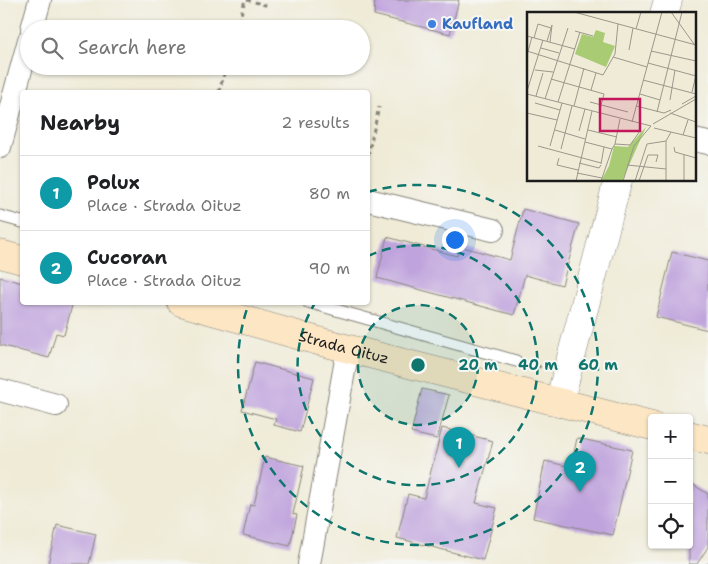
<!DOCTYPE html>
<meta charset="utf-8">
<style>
:root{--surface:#fff;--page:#f6f6f6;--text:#202124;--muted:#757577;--line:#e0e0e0;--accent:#1a73e8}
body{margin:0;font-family:"Shantell Sans",sans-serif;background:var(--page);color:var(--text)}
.controls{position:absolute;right:15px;bottom:15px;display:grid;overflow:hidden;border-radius:5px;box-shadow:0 1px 4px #0004}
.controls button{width:45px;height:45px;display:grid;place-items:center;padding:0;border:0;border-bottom:1px solid var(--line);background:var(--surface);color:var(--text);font:25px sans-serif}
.you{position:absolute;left:454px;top:239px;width:18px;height:18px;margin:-12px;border:4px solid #fff;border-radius:50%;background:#1a73e8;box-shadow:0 0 0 8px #1a73e833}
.badge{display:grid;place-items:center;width:32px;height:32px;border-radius:50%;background:var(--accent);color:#fff;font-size:16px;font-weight:700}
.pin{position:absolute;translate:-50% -41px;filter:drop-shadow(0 1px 2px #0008)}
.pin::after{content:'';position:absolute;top:26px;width:18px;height:15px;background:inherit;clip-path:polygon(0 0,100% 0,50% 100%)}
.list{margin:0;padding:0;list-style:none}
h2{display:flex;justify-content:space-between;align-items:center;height:65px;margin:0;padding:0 20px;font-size:21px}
h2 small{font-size:16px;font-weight:400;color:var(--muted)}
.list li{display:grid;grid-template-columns:32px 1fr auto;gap:15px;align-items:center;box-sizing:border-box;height:75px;padding:0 20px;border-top:1px solid var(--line)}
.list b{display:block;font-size:19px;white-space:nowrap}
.list p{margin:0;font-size:16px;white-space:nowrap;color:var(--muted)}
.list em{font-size:16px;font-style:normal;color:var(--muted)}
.icon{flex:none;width:28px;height:28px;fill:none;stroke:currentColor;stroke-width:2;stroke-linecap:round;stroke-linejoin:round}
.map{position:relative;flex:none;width:708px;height:564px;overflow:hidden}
.search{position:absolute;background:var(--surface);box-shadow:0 1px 4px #0004;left:20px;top:20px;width:350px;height:55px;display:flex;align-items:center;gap:12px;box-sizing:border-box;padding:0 18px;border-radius:28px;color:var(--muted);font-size:19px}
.panel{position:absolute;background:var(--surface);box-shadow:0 1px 4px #0004;left:20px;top:90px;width:350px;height:215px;border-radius:5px}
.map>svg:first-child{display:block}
</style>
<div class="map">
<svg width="708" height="564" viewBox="0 0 708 564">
<rect width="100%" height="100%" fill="#f6f6f2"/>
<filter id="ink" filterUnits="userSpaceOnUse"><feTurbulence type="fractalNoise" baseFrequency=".02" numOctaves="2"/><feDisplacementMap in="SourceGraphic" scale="10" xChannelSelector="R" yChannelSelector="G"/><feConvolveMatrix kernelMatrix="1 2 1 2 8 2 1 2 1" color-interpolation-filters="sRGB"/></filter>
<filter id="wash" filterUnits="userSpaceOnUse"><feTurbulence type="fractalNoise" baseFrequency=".0096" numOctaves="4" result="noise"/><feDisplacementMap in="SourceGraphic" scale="20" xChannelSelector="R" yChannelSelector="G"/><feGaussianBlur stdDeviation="1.12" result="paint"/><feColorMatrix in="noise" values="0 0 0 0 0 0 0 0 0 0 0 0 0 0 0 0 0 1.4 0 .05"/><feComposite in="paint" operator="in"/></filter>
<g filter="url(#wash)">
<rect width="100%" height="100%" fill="#efebd7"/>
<g id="blocks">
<g fill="#bfa3dd">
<path d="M375 0H459L450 34 374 15Z"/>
<path d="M523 209 579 224 562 285 525 275 514 315 377 278 387 237 457 256 459 246 510 260Z"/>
<path d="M672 252 708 261V330L656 317Z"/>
<path d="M0 277 22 283V302H73L64 335 56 333 49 358 0 345Z"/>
<path d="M255 362 314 378 300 432 274 425 276 419 242 410Z"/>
<path d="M422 389 449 395 437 439 411 433Z"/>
<path d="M442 428 493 441 476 503 497 508 483 560 397 538 408 494 424 498Z"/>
<path d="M577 438 632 450 613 535 533 518 545 461 571 467Z"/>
<path d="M265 457 304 466 293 514 297 515 290 546 243 535 250 504 254 505Z"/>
<path d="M689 482 708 494V547L697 564H689Z"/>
<path d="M57 525 96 534 89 564H48Z"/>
</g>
</g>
</g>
<g filter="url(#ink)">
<use href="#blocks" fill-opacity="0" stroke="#86847a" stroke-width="1"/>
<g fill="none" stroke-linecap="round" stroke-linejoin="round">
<g stroke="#86847a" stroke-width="13">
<g id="service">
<path d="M0 216 22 222"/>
<path d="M308 302 516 361"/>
</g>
</g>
<g stroke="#86847a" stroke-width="24">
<g id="minor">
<path d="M32 29 40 0"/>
<path d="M694 140 708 143"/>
<path d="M0 147 29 40"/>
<path d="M368 200 493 230"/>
<path d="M0 390 56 405"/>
<path d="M309 564 348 349"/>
</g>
</g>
<g stroke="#86847a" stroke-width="29">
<g id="tertiary">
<path d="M664 14 668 0"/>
<path d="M559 403 618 180"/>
</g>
</g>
<g stroke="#86847a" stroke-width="29">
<g id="secondary">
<path d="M0 254 22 260"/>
<path id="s1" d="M181 302 322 342 652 426"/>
<path d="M689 435 708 440"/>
</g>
</g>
<g stroke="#86847a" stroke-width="3" stroke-dasharray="4 4" stroke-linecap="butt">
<path d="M247 0 269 6"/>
<path d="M237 29 245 0"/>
<path d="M235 66 255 69"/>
<path d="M219 92 226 66"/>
<path d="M368 155 379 107"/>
<path d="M529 364 544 368"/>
<path d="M708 564V563"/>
</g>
<use href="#service" stroke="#fff" stroke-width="11"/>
<use href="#minor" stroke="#fff" stroke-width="22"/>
<use href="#tertiary" stroke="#fff" stroke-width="28"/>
<use href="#secondary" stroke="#fce6c4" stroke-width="28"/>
</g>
</g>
<circle cx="418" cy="365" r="60" fill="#0f766e" fill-opacity=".12"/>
<g fill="none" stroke="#0f766e" stroke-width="2.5" stroke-dasharray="9 6">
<circle cx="418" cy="365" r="60"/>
<path d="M368 256A120 120 0 1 1 315 303"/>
<path d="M368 192A180 180 0 1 1 249 303"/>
</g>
<circle fill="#3f7fe0" stroke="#f6f6f2" stroke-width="2" cx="432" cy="24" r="5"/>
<g text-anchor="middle" stroke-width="4" stroke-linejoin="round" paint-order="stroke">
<g font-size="15" font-weight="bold" fill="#366cbe" stroke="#f6f6f2" text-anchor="start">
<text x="442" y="29">Kaufland</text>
</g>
<g font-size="15" fill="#1c1c1c" stroke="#f6f6f2">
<text dy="5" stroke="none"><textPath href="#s1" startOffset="169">Strada Oituz</textPath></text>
</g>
</g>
<g transform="translate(527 12)">
<rect width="169" height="169" fill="#efebd7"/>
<path d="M69 18 78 21 76 30 88 34 79 55 48 42 55 22 66 25ZM119 115 95 169H74L82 154 87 134 101 135Z" fill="#a8cb74"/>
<path fill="none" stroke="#9b988c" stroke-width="1" d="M47 0 169 33M144 0 167 32M109 17 114 0M48 19 66 24M0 24 48 37M7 26 11 12 24 16M20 29 25 13 23 30M14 36 32 41M102 38 106 16M0 39 76 63 88 42 91 12M124 39 169 49M0 43 5 25M86 45 120 55M121 51 169 64M8 58 26 60M24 67 77 82 72 101M116 68 169 82M64 78 69 61M0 79 16 28M165 80 169 63M0 82 124 114M113 82 133 88M9 84 16 61M18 87 41 16M143 88 148 58M31 90 53 20M63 90 101 100M8 91 33 98M155 92 169 84M47 94 57 56M109 94 137 101 144 98M130 100 155 0M0 101 30 108M143 101 169 110M105 110 135 0M126 112 169 87M127 116 169 126M28 118 58 127M61 118 90 125M52 119 58 97M156 123 161 108M58 130 85 137M88 132 93 107M11 134 74 151M23 134 35 91M147 135 148 140 169 146M34 137 45 94M85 137 88 132 103 133 113 119M32 146 30 153 51 158M52 151 72 156 74 153M74 152 77 135M100 153 139 157M50 161 75 166M49 169 65 99M74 169 85 137M96 169 107 134 124 114M108 169 120 132 139 129M112 169 121 143H131L129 150M139 169V129L144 120M157 169V143"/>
<path fill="#c2185b" fill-opacity="0.15" stroke="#c2185b" stroke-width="2.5" d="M73 87H113V119H73Z"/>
<rect width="169" height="169" fill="none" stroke="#1c1c1c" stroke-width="2.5"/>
</g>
<circle cx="418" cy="365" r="8" fill="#0f766e" stroke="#f6f6f2" stroke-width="2.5"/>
<g font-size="15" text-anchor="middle" font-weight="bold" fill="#0f766e" stroke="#f6f6f2" stroke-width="4" stroke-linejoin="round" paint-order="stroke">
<text x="478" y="370">20 m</text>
<text x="538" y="370">40 m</text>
<text x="598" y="370">60 m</text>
</g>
</svg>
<div class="controls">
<button>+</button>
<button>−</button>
<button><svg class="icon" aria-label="locate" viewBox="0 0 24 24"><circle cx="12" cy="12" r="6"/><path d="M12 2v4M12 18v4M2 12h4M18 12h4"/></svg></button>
</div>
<div class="you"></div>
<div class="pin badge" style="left:459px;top:468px;background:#0f9aa8">1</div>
<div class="pin badge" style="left:580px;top:492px;background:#0f9aa8">2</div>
<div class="search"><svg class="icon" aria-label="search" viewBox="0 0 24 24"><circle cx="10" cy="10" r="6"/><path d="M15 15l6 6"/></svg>Search here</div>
<section class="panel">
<h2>Nearby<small>2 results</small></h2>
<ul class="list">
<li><span class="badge" style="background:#0f9aa8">1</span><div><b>Polux</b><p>Place · Strada Oituz</p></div><em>80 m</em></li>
<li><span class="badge" style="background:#0f9aa8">2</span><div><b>Cucoran</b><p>Place · Strada Oituz</p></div><em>90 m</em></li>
</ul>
</section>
</div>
